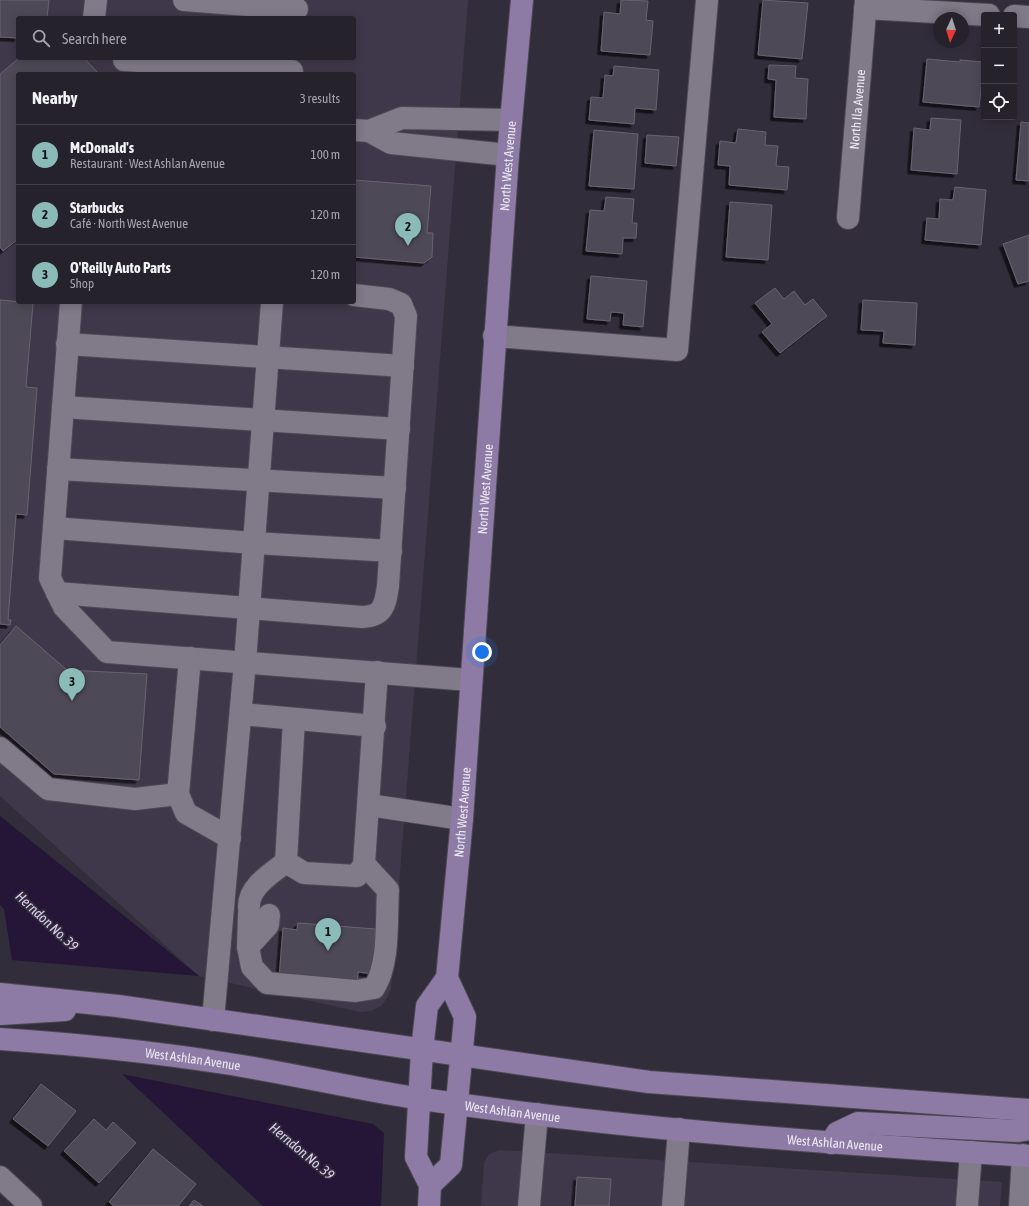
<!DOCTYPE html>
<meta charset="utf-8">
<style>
:root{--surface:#26222c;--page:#322f38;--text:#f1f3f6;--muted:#a4a4a9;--line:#423f48;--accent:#8bbbb9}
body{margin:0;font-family:"Asap Condensed",sans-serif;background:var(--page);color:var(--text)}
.controls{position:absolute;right:12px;top:12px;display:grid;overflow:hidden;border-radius:4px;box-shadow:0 2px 10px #0003}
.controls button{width:36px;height:36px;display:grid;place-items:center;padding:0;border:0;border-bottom:1px solid var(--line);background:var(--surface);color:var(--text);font:20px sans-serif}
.compass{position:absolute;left:933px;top:12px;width:36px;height:36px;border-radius:50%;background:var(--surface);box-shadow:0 2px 10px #0003;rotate:184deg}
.you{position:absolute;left:482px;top:652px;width:14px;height:14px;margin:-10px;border:3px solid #fff;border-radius:50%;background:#1a73e8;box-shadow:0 0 0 6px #1a73e833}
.badge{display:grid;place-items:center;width:26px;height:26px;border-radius:50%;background:var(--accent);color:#111;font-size:13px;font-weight:700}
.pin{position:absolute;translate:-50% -33px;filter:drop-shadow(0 1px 2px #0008)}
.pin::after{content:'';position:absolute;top:21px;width:14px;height:12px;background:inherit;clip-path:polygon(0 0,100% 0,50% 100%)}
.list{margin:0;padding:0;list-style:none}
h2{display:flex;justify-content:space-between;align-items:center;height:52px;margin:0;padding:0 16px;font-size:17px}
h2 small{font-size:13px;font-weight:400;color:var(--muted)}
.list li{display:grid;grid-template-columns:26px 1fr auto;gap:12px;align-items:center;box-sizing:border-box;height:60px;padding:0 16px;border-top:1px solid var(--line)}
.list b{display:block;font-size:15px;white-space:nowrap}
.list p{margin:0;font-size:13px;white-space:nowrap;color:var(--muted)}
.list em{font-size:13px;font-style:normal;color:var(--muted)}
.icon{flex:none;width:22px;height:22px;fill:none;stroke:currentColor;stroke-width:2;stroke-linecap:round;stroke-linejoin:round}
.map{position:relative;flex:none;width:1029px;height:1206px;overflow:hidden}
.search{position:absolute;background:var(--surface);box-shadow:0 2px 10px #0003;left:16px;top:16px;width:340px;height:44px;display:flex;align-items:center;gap:10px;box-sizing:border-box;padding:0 14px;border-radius:4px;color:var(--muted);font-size:15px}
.panel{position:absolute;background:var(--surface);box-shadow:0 2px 10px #0003;left:16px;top:72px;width:340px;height:232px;border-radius:4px}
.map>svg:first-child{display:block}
</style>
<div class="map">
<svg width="1029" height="1206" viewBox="0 0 1029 1206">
<defs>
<filter id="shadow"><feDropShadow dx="-3.5" dy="3.5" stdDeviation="0" flood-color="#0009"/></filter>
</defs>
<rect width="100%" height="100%" fill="#322d3a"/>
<g fill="#3f384a" fill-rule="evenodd">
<path d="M0 0H468L391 989 387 998 381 1006 371 1011 360 1012 199 976 0 796ZM18 18H354V58H18ZM18 74H354V302H18Z"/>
<path d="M499 1150 1002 1182 1000 1206H481L484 1163 489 1154Z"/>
</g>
<g fill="#251537">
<path d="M0 816 199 976 12 960 4 909 0 905Z"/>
<path d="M122 1074 373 1124 384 1133 381 1206H263Z"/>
</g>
<g fill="#4e4956" stroke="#686371" filter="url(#shadow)">
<path d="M0 0H49L47 18H18V38L0 37Z"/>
<path d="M621 0 648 1 646 20 653 21 650 55 601 51 604 12 620 14Z"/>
<path d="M763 0 808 3 802 59 758 55Z"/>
<path d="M19 58H84L99 74H18V239L3 251 0 247V74Z"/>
<path d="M927 59 960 62V60L984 62 979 107 923 102Z"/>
<path d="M769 65 796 66 795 78 808 79 806 119 774 117 776 80 768 79Z"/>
<path d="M614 66 659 70 656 110 635 108 634 124 589 120 591 97 603 98 605 75 613 76Z"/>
<path d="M931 118 961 120 957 174 911 170 914 128 930 130Z"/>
<path d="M1021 122 1029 123V181L1016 180Z"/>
<path d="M738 129 766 132 765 145 778 146 776 166 789 167 787 190 729 185 730 166 718 165 720 141 736 143Z"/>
<path d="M594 130 638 134 634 189 589 186Z"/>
<path d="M647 135 679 137 676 166 645 163Z"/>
<path d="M354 180 431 186 427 233H433L432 257 424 263 354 257Z"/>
<path d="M955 187 986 190 981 245 925 240 927 218 939 219 940 199 953 200Z"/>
<path d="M606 197 634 199 632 223H637L636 238H623L622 254 586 251 590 210 604 211Z"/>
<path d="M730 202 772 205 768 260 726 257Z"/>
<path d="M1029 235V281L1018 284 1003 244Z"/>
<path d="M591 276 647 281 643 327 623 325 624 313 611 312 610 321 587 319Z"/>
<path d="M775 288 784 299 794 291 805 305 813 299 827 316 780 353 762 332 772 324 755 303Z"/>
<path d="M0 300 33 303 26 387 37 388 27 515 16 514 8 620H11L10 625 0 624Z"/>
<path d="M863 300 917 303 915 345 883 343 884 331 861 330Z"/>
<path d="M16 626 67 670 147 674 139 780 54 774 0 727V645Z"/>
<path d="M298 923 375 929 373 974 358 972 357 985 279 979 283 928 297 930Z"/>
<path d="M41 1084 76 1111 48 1146 13 1119Z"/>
<path d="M94 1119 106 1130 113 1122 136 1143 99 1183 64 1151Z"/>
<path d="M153 1149 196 1184 178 1206H114L109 1202Z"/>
<path d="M577 1177 611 1179 609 1206H575Z"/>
<path d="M194 1200 203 1206H189Z"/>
</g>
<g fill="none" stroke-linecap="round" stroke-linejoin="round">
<g stroke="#4c4853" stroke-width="24">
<g id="minor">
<path d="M184 0 297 9"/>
<path d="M865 8 989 15"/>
<path d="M1014 16 1029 17"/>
<path d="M94 18 96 0"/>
<path d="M124 60 292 71"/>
<path d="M354 130 369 131 391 143 508 155"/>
<path d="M369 131 402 118 511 120"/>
<path id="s1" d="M848 218 866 0"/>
<path d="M71 302 50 578 64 607 107 652 470 680"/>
<path d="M494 336 677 350 707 0"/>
<path d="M67 344 403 366"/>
<path d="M63 407 399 429"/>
<path d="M58 469 395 488"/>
<path d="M54 528 254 543 391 551"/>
<path d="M57 593 362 617C384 616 385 605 388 586L406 316 401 304 389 299 354 295"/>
<path d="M190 658 178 794 186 813 230 838"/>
<path d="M241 714 375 726"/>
<path d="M294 719 286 862 304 873 357 876 364 864 377 672"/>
<path d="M0 748 48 789 135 799 178 794"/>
<path d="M369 805 462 819"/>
<path d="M249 907C248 887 272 873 286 862"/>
<path d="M249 914 248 947 252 967 267 983 356 991 374 988C390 963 386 920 388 890L364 864"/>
<path d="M248 947 268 925 269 915"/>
<path d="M213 1020 245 662 272 302"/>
<path d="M0 1177 31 1206"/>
<path d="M529 1206 537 1114"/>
<path d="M673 1206 679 1129"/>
<path d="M967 1206 971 1152"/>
<path d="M1020 1206 1023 1155"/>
</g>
</g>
<g stroke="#4c4853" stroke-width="24">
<g id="major">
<path d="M0 994 118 1006 649 1082 1029 1110"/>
<path d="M0 1014 65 1010"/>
<path id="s2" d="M0 1039C73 1044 145 1051 217 1062 286 1072 354 1089 422 1099 623 1129 826 1143 1029 1156"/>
<path d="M831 1143 837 1133 858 1123 1018 1131 1029 1129"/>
<path id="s3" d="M430 1185 451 1165 465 1017 447 978 462 819 508 155 522 0"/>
<path d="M429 1206 430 1185 416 1157 422 1050 427 1006 447 978"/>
</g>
</g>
<use href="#minor" stroke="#807a89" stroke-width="22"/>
<use href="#major" stroke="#8d7ba6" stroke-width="22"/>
</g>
<g text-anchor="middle" stroke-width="3.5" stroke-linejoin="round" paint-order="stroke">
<g font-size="13" fill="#ece9f2" stroke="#322d3a">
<text dy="5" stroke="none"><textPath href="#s1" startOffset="109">North Ila Avenue</textPath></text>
<text dy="5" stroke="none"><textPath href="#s3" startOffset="1035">North West Avenue</textPath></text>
<text dy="5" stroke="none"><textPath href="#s3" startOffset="711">North West Avenue</textPath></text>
<text dy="5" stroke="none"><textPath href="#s3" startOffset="387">North West Avenue</textPath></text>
<text dy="5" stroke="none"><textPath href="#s2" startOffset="194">West Ashlan Avenue</textPath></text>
<text dy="5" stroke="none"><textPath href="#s2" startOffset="518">West Ashlan Avenue</textPath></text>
<text dy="5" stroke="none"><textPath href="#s2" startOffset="842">West Ashlan Avenue</textPath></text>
</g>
<g font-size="14" font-style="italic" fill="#ddcdf5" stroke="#322d3a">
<text transform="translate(47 921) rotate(43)" y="5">Herndon No. 39</text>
<text transform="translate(302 1151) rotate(40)" y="5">Herndon No. 39</text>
</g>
</g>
</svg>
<div class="controls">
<button>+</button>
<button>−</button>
<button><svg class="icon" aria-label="locate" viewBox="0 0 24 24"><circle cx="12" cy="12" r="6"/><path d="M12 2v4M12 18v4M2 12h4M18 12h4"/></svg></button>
</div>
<svg class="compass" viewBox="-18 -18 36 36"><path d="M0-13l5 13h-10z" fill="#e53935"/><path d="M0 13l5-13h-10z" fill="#a4a4a9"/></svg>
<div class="you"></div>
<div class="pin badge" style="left:328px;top:951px">1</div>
<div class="pin badge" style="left:408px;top:246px">2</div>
<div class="pin badge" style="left:72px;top:701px">3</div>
<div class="search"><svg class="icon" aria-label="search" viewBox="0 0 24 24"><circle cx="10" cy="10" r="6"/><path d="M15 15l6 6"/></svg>Search here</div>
<section class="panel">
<h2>Nearby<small>3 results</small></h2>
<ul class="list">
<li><span class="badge">1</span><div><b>McDonald's</b><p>Restaurant · West Ashlan Avenue</p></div><em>100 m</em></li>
<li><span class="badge">2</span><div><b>Starbucks</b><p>Café · North West Avenue</p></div><em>120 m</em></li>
<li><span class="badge">3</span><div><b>O'Reilly Auto Parts</b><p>Shop</p></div><em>120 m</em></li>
</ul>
</section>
</div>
